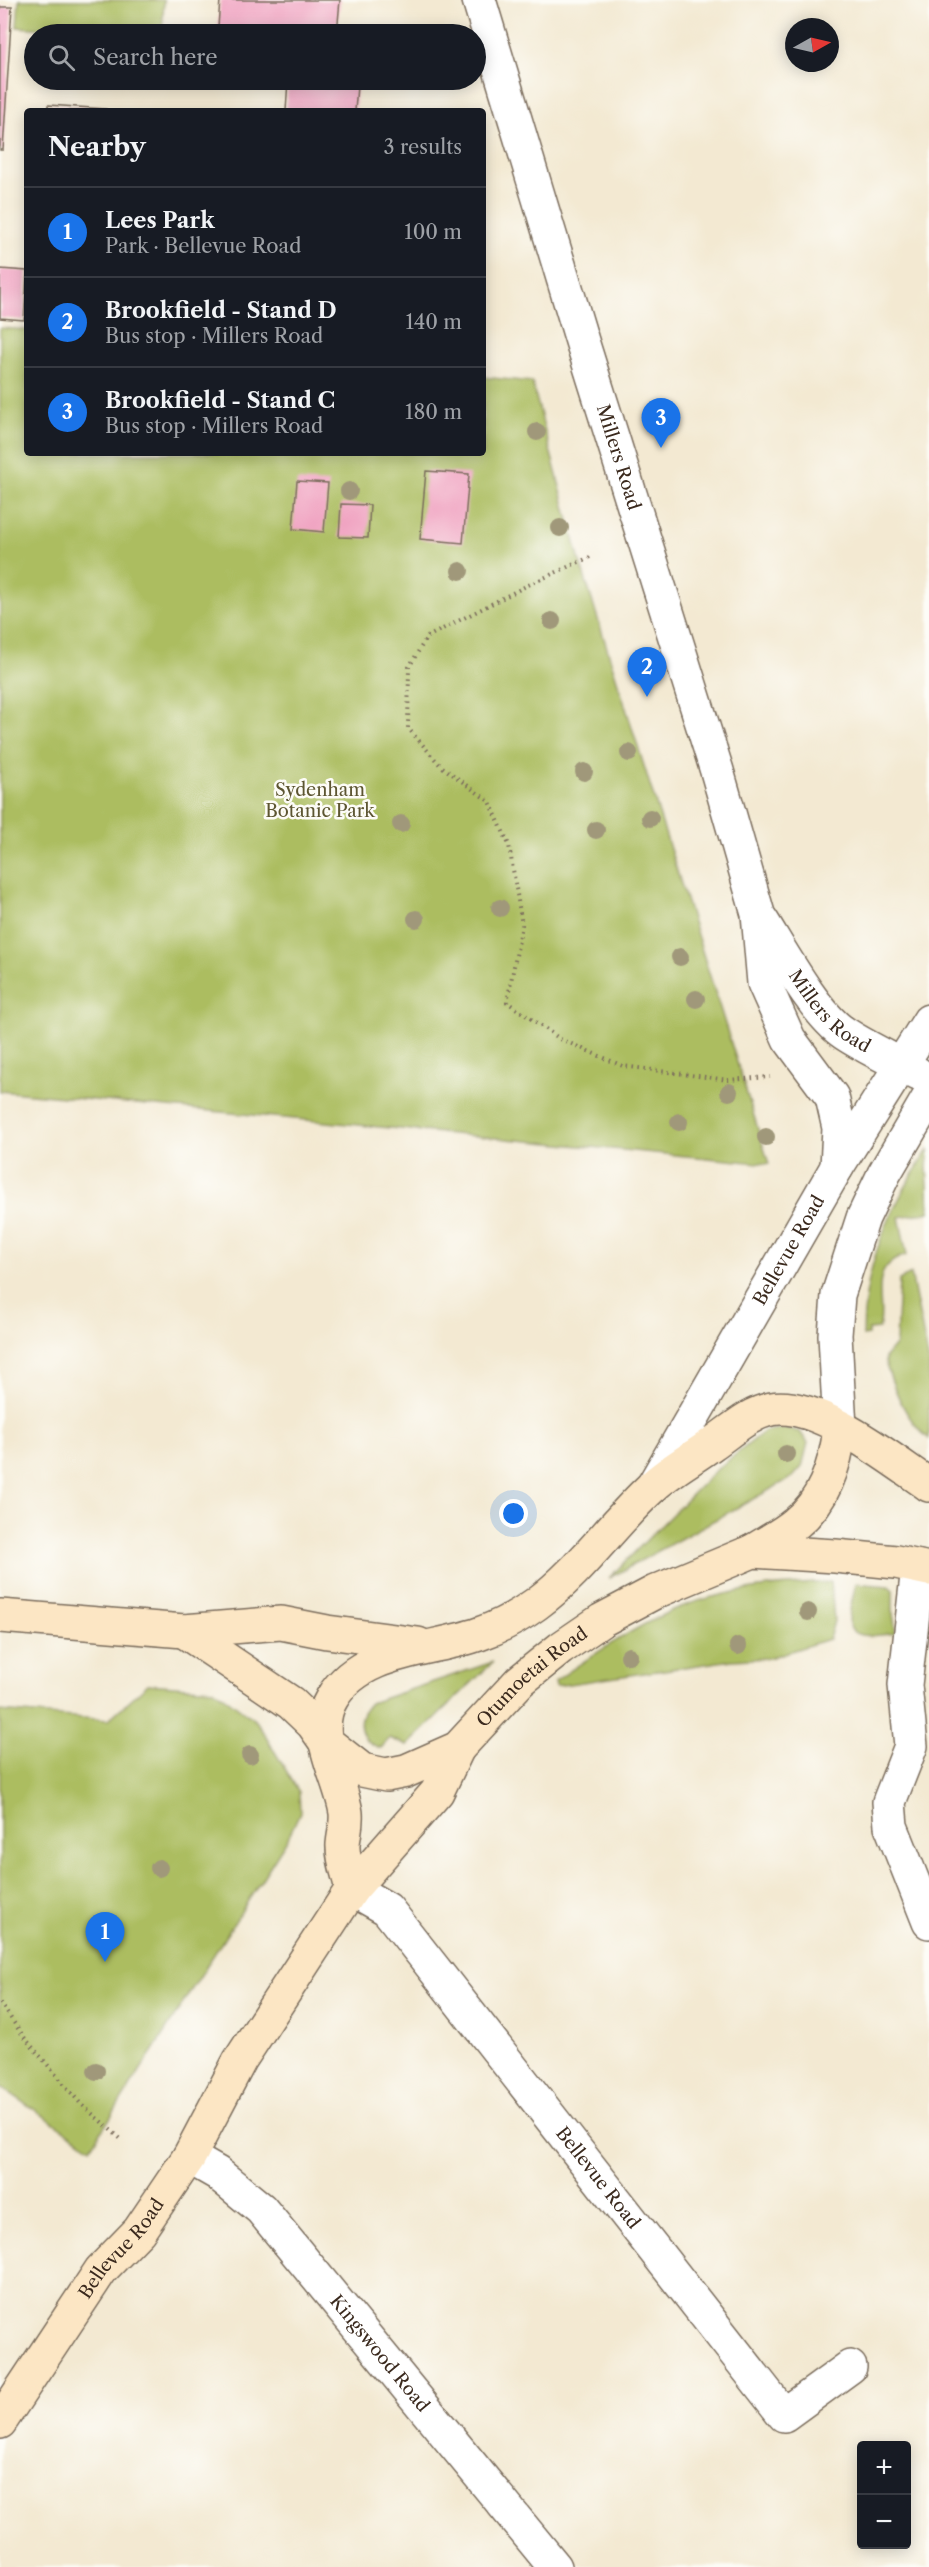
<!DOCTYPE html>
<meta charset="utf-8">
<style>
:root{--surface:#171b24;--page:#20242c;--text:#f1f3f6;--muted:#9ea1a6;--line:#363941;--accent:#1a73e8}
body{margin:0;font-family:"Libre Caslon Text",serif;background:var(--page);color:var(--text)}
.controls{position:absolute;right:18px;bottom:18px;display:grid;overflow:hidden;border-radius:6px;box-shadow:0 3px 15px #0003}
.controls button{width:54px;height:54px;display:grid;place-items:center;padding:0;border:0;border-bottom:2px solid var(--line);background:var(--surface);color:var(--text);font:30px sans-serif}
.compass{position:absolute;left:785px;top:18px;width:54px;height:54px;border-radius:50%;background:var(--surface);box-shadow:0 3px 15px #0003;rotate:82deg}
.you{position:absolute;left:514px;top:1514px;width:21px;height:21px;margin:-15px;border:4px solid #fff;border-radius:50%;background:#1a73e8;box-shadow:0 0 0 9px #1a73e833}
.badge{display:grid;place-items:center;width:39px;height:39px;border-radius:50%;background:var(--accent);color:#fff;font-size:20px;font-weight:700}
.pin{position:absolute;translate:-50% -50px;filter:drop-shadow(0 2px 3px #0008)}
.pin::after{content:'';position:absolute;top:32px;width:21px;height:18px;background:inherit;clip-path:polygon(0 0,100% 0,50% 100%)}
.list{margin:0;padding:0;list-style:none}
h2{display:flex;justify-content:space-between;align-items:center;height:78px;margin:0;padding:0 24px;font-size:26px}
h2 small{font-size:20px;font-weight:400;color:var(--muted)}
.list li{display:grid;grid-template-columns:39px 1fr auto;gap:18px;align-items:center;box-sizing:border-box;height:90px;padding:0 24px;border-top:2px solid var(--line)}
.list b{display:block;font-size:22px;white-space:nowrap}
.list p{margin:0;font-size:20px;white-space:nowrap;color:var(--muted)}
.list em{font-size:20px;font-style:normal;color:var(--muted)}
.icon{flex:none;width:33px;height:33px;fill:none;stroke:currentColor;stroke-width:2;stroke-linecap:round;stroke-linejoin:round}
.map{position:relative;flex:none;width:929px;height:2567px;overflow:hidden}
.search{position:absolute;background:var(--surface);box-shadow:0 3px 15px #0003;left:24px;top:24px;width:462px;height:66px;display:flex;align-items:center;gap:15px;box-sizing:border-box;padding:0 21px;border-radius:33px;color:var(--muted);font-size:22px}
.panel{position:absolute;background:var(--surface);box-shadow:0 3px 15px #0003;left:24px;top:108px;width:462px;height:348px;border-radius:6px}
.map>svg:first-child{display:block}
</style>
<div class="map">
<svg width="929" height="2567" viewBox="0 0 929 2567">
<rect width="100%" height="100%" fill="#fdfcf7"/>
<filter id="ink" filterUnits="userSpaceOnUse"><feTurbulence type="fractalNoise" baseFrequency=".0167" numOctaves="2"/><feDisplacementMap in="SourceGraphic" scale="12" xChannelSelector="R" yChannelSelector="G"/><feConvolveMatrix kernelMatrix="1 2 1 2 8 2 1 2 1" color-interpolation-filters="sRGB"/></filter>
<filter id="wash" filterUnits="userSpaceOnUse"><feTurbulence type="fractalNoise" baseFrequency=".008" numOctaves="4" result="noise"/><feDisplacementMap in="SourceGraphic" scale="24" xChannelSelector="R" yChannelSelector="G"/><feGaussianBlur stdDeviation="1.35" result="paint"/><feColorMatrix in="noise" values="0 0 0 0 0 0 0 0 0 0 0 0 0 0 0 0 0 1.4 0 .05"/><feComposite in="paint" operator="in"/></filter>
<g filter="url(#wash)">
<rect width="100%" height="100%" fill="#f3e9d2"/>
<g fill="#acbd60" stroke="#74743f" stroke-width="1.5">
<path d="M19 0H164L162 34H120L17 27Z"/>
<path d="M0 328 27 330V453H483V377L532 382 580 562 769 1164 0 1091Z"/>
<path d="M929 1149 927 1166 929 1212 899 1217 907 1255C864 1267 887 1302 879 1329L868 1330V1335L863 1336C863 1265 890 1207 929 1149Z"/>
<path d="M911 1274 929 1363V1439C905 1419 895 1391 885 1362V1357L896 1344 899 1280Z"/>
<path d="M786 1428 800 1432 808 1443 802 1467 793 1477 609 1578 715 1471 765 1431Z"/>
<path d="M831 1582 834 1621 829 1639 769 1658 732 1660 556 1686 555 1681C593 1655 631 1629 673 1610 723 1589 779 1585 831 1582Z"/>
<path d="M856 1583 889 1586 893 1590V1614L896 1633C842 1641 844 1632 856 1583Z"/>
<path d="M493 1662 407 1746 390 1738 381 1748C358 1741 354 1719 370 1703Z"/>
<path d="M148 1684 214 1689 257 1722 299 1792 300 1812 288 1838 91 2148 0 2086V1711L108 1720Z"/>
</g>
<g id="blocks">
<g fill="#f0a3c1">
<path d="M220 0H340L337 34H298L218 27Z"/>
<path d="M0 7H12L3 150H0Z"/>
<path d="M288 80 357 86 355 111H286Z"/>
<path d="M48 105 106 109V111H47Z"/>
<path d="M0 269 27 271 24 320 0 318Z"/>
<path d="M426 471 469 474 463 543 420 539Z"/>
<path d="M297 481 328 483 324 532 293 529Z"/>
<path d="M341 504 370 505 368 538 339 537Z"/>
</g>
</g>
</g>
<g filter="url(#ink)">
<use href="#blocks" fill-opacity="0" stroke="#7b6d5d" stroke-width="1.5"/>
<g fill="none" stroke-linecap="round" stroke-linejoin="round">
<g stroke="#7b6d5d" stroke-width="36">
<g id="minor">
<path d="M918 1567 905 1685 911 1746 889 1802 891 1826 929 1922"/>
<path id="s1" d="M352 1889 387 1909 784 2415 850 2367"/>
<path id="s2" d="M189 2157 217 2173 261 2209 555 2567"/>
</g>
</g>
<g stroke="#7b6d5d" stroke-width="36">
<g id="tertiary">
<path id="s3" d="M479 0 582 341 717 771 758 914 764 983 789 1039 832 1097 839 1128 837 1167"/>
<path id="s4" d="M762 921C781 951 816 1015 844 1033 868 1049 894 1060 918 1074"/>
<path d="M840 1428 835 1335 838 1295 863 1218 884 1174 929 1097"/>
<path id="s5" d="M653 1486 837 1167 929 1021"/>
</g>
</g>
<g stroke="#7b6d5d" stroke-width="36">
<g id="secondary">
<path d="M753 1551C767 1542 783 1534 796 1523 825 1500 836 1463 840 1428"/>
<path d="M0 1616 184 1631 281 1623 327 1632 418 1644"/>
<path id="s6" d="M184 1631 291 1703 313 1724 325 1741 362 1770 386 1775 406 1771 458 1748 520 1681 561 1648 602 1620 655 1592 753 1551 835 1556 896 1562 929 1569"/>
<path d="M352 1889C349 1876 342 1858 343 1844 344 1833 347 1825 346 1813 341 1776 310 1734 332 1698 361 1649 431 1651 479 1634 500 1627 518 1617 536 1604 581 1571 612 1524 652 1487 670 1470 693 1458 712 1444 731 1431 748 1414 771 1409 817 1400 892 1460 929 1485"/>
<path id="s7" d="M0 2422 101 2270 139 2231 189 2157 240 2060 352 1889 437 1792 458 1748"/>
</g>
</g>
<g stroke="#7b6d5d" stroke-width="4" stroke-dasharray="1.5 4.5" stroke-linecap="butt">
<path d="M590 557 526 586 427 637 409 667 408 728 441 766 490 802 509 845 522 925 507 1002 560 1039 623 1066 728 1080 770 1077"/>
<path d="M0 2003 24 2037 80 2103 121 2139"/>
</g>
<use href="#minor" stroke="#fff" stroke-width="33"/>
<use href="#tertiary" stroke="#fff" stroke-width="33"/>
<use href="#secondary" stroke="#fce6c4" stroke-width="33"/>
</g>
<g fill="#a0987a">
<circle cx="537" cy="432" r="9"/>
<circle cx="349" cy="491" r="9"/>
<circle cx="560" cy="528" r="9"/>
<circle cx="460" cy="571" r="9"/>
<circle cx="552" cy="621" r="9"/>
<circle cx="629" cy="753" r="9"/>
<circle cx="584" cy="772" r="9"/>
<circle cx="650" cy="818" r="9"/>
<circle cx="401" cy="824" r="9"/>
<circle cx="596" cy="830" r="9"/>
<circle cx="500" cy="908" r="9"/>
<circle cx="416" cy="919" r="9"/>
<circle cx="680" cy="957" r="9"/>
<circle cx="696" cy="999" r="9"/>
<circle cx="729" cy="1092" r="9"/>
<circle cx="679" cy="1122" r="9"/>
<circle cx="766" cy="1137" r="9"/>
<circle cx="786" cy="1454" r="9"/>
<circle cx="808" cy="1612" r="9"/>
<circle cx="738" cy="1646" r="9"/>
<circle cx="629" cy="1656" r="9"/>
<circle cx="250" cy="1755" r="9"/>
<circle cx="159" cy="1868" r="9"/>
<circle cx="96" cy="2071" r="9"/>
</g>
</g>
<g text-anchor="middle" stroke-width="5" stroke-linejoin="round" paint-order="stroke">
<g font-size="18" fill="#3b2a1e" stroke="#fdfcf7">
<text dy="6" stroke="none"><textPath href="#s3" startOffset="478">Millers Road</textPath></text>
<text dy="6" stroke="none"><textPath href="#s4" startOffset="114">Millers Road</textPath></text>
<text dy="6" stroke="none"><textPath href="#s5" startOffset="272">Bellevue Road</textPath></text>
<text dy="6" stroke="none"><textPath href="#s6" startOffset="432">Otumoetai Road</textPath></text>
<text dy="6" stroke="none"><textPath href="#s1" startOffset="382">Bellevue Road</textPath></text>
<text dy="6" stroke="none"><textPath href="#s7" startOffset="212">Bellevue Road</textPath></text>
<text dy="6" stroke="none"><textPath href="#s2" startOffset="276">Kingswood Road</textPath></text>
</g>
<g font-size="18" fill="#5d5632" stroke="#fdfcf7">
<text x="320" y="796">Sydenham<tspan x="320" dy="21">Botanic Park</tspan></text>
</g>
</g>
</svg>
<div class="controls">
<button>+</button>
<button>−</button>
</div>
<svg class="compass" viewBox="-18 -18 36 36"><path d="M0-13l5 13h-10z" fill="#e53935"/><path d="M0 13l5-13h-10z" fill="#9ea1a6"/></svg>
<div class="you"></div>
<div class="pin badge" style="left:105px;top:1962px">1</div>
<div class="pin badge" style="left:647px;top:697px">2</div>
<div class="pin badge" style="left:661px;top:448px">3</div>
<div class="search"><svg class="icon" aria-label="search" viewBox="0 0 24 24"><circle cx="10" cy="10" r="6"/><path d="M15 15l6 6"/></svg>Search here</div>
<section class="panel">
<h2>Nearby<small>3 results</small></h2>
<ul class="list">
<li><span class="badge">1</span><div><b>Lees Park</b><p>Park · Bellevue Road</p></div><em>100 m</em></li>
<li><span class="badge">2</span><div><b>Brookfield - Stand D</b><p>Bus stop · Millers Road</p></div><em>140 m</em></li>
<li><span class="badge">3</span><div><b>Brookfield - Stand C</b><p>Bus stop · Millers Road</p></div><em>180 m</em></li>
</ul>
</section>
</div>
